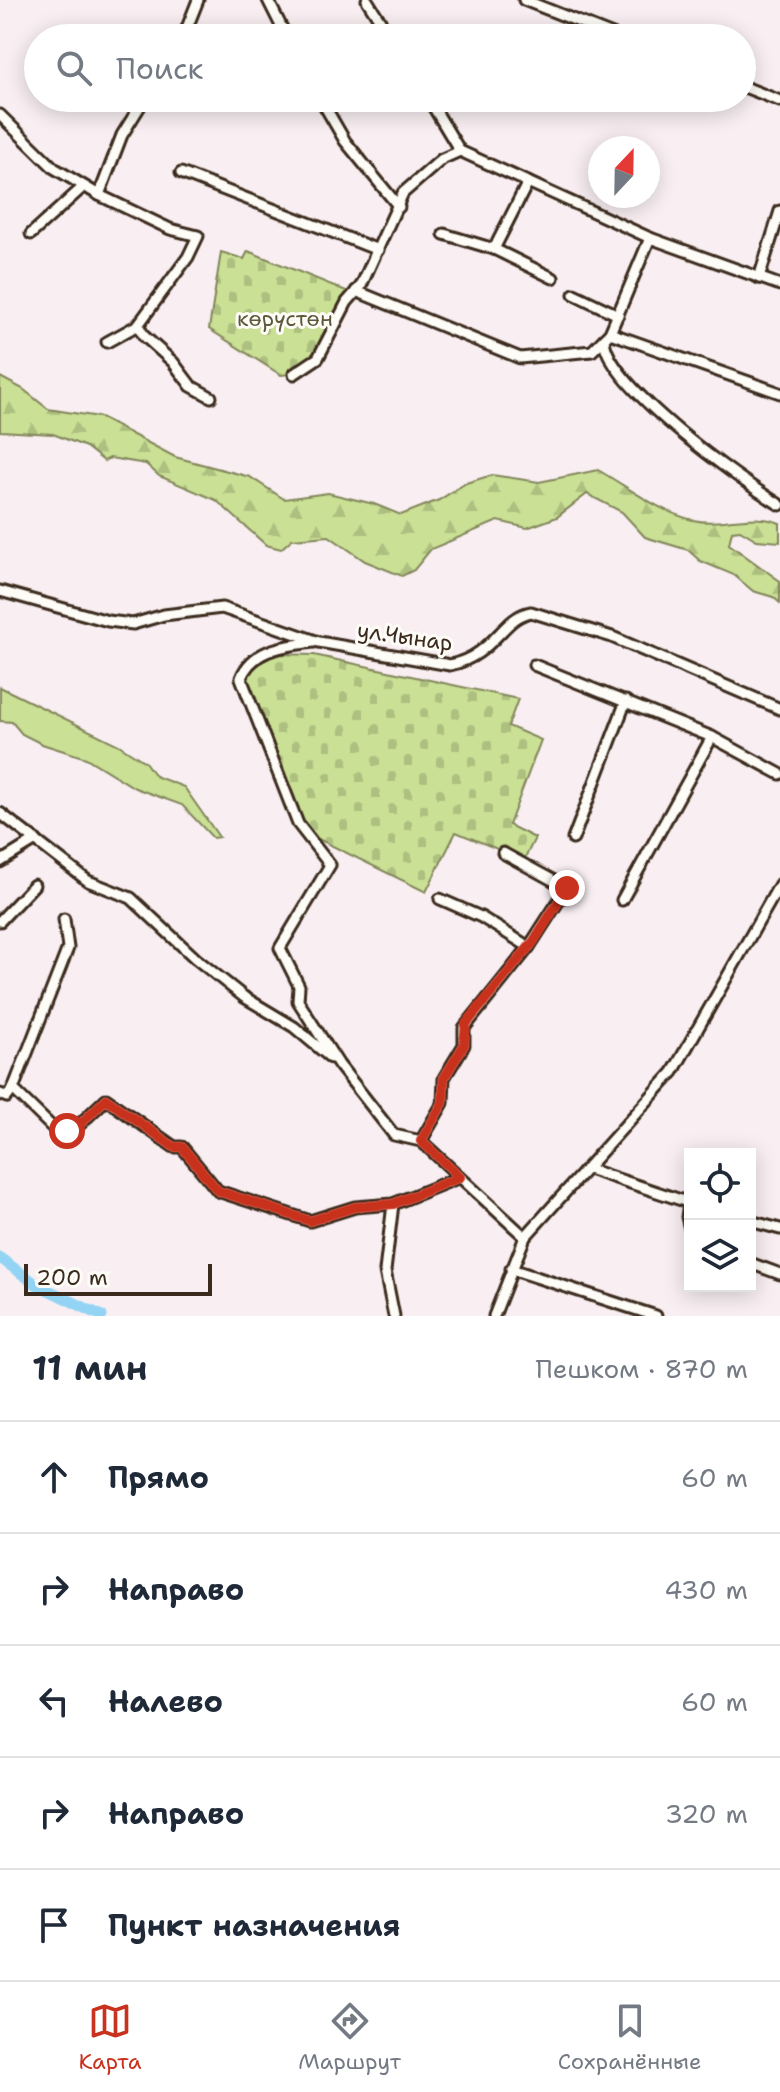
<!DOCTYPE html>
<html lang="ru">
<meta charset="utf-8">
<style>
:root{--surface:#fff;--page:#f2f2f3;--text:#1f2937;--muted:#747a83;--line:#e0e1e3;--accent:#c8321e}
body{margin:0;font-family:"Shantell Sans",sans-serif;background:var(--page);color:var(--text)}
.controls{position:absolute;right:24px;bottom:24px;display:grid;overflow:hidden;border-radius:0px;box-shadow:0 4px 20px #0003}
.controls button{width:72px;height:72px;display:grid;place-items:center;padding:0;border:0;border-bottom:2px solid var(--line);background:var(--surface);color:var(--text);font:40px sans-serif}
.compass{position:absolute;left:588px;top:136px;width:72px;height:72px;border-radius:50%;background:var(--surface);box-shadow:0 4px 20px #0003;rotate:22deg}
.scale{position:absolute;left:24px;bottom:20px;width:188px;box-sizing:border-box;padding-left:8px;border:4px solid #3b2a1e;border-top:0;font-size:22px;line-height:28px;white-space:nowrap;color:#3b2a1e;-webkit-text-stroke:6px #fdfcf7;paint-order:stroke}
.stop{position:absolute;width:24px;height:24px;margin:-18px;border:6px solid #c8321e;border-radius:50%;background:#fff}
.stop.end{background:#c8321e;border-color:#fff;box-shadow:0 2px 8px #0008}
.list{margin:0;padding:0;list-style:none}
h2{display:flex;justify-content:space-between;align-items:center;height:104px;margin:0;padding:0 32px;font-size:34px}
h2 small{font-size:26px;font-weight:400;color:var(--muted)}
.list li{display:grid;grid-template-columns:52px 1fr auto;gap:24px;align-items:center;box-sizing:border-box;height:112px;padding:0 32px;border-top:2px solid var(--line)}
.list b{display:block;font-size:30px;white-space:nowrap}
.list em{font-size:26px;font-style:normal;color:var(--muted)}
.icon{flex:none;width:44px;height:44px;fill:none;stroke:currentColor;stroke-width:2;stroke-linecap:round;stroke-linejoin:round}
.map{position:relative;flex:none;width:780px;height:1316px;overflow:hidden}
.search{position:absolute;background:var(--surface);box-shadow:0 4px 20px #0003;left:24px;right:24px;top:24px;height:88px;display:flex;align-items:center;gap:20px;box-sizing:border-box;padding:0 28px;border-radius:44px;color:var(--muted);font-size:30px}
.sheet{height:664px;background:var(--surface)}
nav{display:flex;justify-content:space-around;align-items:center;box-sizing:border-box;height:112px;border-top:2px solid var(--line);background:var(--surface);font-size:22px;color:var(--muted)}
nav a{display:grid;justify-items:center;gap:4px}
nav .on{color:var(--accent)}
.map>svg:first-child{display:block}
</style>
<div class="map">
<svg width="780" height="1316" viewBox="0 0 780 1316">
<defs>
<pattern id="forest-firs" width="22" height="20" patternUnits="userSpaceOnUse" patternTransform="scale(2)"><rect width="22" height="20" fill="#c9e095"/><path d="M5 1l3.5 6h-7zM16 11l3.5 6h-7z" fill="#aec080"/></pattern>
<pattern id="cemetery-stones" width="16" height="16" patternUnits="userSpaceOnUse" patternTransform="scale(2)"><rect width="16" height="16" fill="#c9e095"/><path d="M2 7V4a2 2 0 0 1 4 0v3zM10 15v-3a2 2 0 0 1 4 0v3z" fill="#aec080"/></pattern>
</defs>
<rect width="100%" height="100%" fill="#f9eff2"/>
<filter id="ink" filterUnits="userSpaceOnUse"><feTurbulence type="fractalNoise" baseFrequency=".0125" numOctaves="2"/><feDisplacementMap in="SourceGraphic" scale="16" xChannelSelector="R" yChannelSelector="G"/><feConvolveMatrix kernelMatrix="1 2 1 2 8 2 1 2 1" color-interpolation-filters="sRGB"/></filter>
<g filter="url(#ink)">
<path fill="#c9e095" stroke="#82855a" stroke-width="2" d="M0 687 119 745 145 762 155 776 184 787 219 837 213 838 182 805 135 788 86 758 42 744 22 734 12 722 0 721Z"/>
<path fill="url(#forest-firs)" stroke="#82855a" stroke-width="2" d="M0 377 23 389 48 409 99 417 175 457 250 477 284 499 328 493 374 504 401 515 439 500 466 483 492 475 539 482 598 470C628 487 659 512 693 520 722 527 751 511 780 523V542L757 540 740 530 732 531 729 544 780 581V603L773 597 753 591 734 575 700 561 688 550 645 537 622 512 587 494 557 517 527 528 498 521 431 549 414 570 402 576 365 561 329 536 292 539 281 549 266 545 216 500 159 476 146 464 110 458 104 461 86 447 53 434 0 431Z"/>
<g fill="url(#cemetery-stones)" stroke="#82855a" stroke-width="2">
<path d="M248 251 349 292 333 337 302 373 281 375 209 329 221 252 244 259Z"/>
<path d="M278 654 314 655 518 699 508 726 541 740 509 825 535 838 524 860 456 832 426 892 304 832 245 677 255 661Z"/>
</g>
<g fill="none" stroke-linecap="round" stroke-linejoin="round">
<path stroke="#93d3f4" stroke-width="11" d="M0 1258 36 1284 102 1316"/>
<g stroke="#3b2a1e" stroke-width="15">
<g id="minor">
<path d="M268 0 287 38"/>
<path d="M367 0 391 38"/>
<path d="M524 0 620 38"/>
<path d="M183 38 198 0"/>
<path d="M742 86 780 101"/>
<path d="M320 98 345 141 399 207"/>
<path d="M428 98 460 151 650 238 780 285"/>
<path d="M0 115 54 168 99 195 122 135 145 98"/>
<path d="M181 173 378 250"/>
<path d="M528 182 494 249 553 278"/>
<path d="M99 195 170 229 198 236 188 257 138 325 107 342"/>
<path d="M31 234 83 187"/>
<path d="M444 234 494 249"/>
<path d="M759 278 780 211"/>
<path d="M356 291 520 358 592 351 610 333 650 238"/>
<path d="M574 294 618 315"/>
<path d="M138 325 144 336 173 362 191 386 211 397"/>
<path d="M610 333 780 393"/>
<path d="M604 339C606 385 740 480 780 505"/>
<path d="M294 374 318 358 347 302 361 286 403 193 442 159 460 151"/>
<path d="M0 591 108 621 133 624 164 615 222 608 319 642 450 665C494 656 502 617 531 612L612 637 780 709"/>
<path d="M314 642C285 646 253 648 241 678L298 824 330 865 280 948 299 986 298 1001 339 1065 394 1135 421 1141 525 1237"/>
<path d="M534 665 712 737 780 774"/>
<path d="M0 813 88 881 131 898 195 958 244 997 294 1027 331 1058"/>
<path d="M573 839 626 701"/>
<path d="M0 862 36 840"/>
<path d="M440 899 481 917 529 947 567 888 503 853"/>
<path d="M622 900 712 737"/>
<path d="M64 919 68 948 13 1089 56 1131 77 1127 106 1099 174 1147H182L218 1191 310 1221 355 1207 393 1204 460 1177"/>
<path d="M0 921 34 885"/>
<path d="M0 1094 7 1097 13 1089"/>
<path d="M421 1141 443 1103 444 1078 464 1045V1028L529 947"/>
<path d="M588 1169 690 1203"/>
<path d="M689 1203 687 1217 690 1229"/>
<path d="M393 1204 385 1271 394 1316"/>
<path d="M750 1221 780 1229"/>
<path d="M750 1263 780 1274"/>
<path d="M511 1269 656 1316"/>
<path d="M494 1316 525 1237 673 1072 780 884"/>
</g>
</g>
<use href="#minor" stroke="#fdfcf7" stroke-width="9"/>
</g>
</g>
<g fill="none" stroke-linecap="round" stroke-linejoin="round" filter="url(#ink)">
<path stroke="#c8321e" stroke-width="10" d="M67 1131 77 1127 106 1099 174 1147H182L218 1191 310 1221 355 1207 393 1204 460 1177 421 1141 443 1103 444 1078 464 1045 466 1024 534 941 567 888"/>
</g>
<g text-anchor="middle" stroke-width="6" stroke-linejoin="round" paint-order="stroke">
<g font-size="22" fill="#5e583c" stroke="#fdfcf7">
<text x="285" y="326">көрүстөн</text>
</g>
<g font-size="22" fill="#3b2a1e" stroke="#fdfcf7">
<text transform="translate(405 636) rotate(8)" y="8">ул.Чынар</text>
</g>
</g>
</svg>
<div class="controls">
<button><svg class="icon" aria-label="locate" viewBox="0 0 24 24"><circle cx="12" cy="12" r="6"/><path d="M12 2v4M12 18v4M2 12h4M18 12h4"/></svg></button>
<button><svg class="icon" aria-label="layers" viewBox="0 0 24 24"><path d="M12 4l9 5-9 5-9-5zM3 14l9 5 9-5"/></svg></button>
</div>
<svg class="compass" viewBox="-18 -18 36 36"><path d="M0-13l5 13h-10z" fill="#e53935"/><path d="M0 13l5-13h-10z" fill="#747a83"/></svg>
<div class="scale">200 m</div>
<div class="stop" style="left:67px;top:1131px"></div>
<div class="stop end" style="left:567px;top:888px"></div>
<div class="search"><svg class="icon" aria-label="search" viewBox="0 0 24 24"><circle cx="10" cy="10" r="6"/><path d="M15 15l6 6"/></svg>Поиск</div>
</div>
<section class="sheet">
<h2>11 мин<small>Пешком · 870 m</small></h2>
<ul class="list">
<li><svg class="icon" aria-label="ahead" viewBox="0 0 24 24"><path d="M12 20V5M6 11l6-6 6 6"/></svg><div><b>Прямо</b></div><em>60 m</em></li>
<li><svg class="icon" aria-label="right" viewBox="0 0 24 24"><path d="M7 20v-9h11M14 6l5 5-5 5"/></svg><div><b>Направо</b></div><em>430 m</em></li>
<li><svg class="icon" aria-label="left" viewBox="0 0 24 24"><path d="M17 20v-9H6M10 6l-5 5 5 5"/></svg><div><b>Налево</b></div><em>60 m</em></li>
<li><svg class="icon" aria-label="right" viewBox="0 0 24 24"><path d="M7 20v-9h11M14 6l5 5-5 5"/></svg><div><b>Направо</b></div><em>320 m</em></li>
<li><svg class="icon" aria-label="arrive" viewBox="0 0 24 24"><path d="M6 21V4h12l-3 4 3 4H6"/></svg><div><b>Пункт назначения</b></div></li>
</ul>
</section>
<nav>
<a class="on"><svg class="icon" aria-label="map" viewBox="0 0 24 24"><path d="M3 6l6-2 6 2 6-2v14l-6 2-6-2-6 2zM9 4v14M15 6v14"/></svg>Карта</a>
<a><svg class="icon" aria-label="directions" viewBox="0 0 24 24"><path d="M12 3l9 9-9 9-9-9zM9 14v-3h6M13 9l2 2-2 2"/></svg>Маршрут</a>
<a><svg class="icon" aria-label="saved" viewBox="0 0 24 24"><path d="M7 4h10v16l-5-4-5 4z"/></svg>Сохранённые</a>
</nav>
